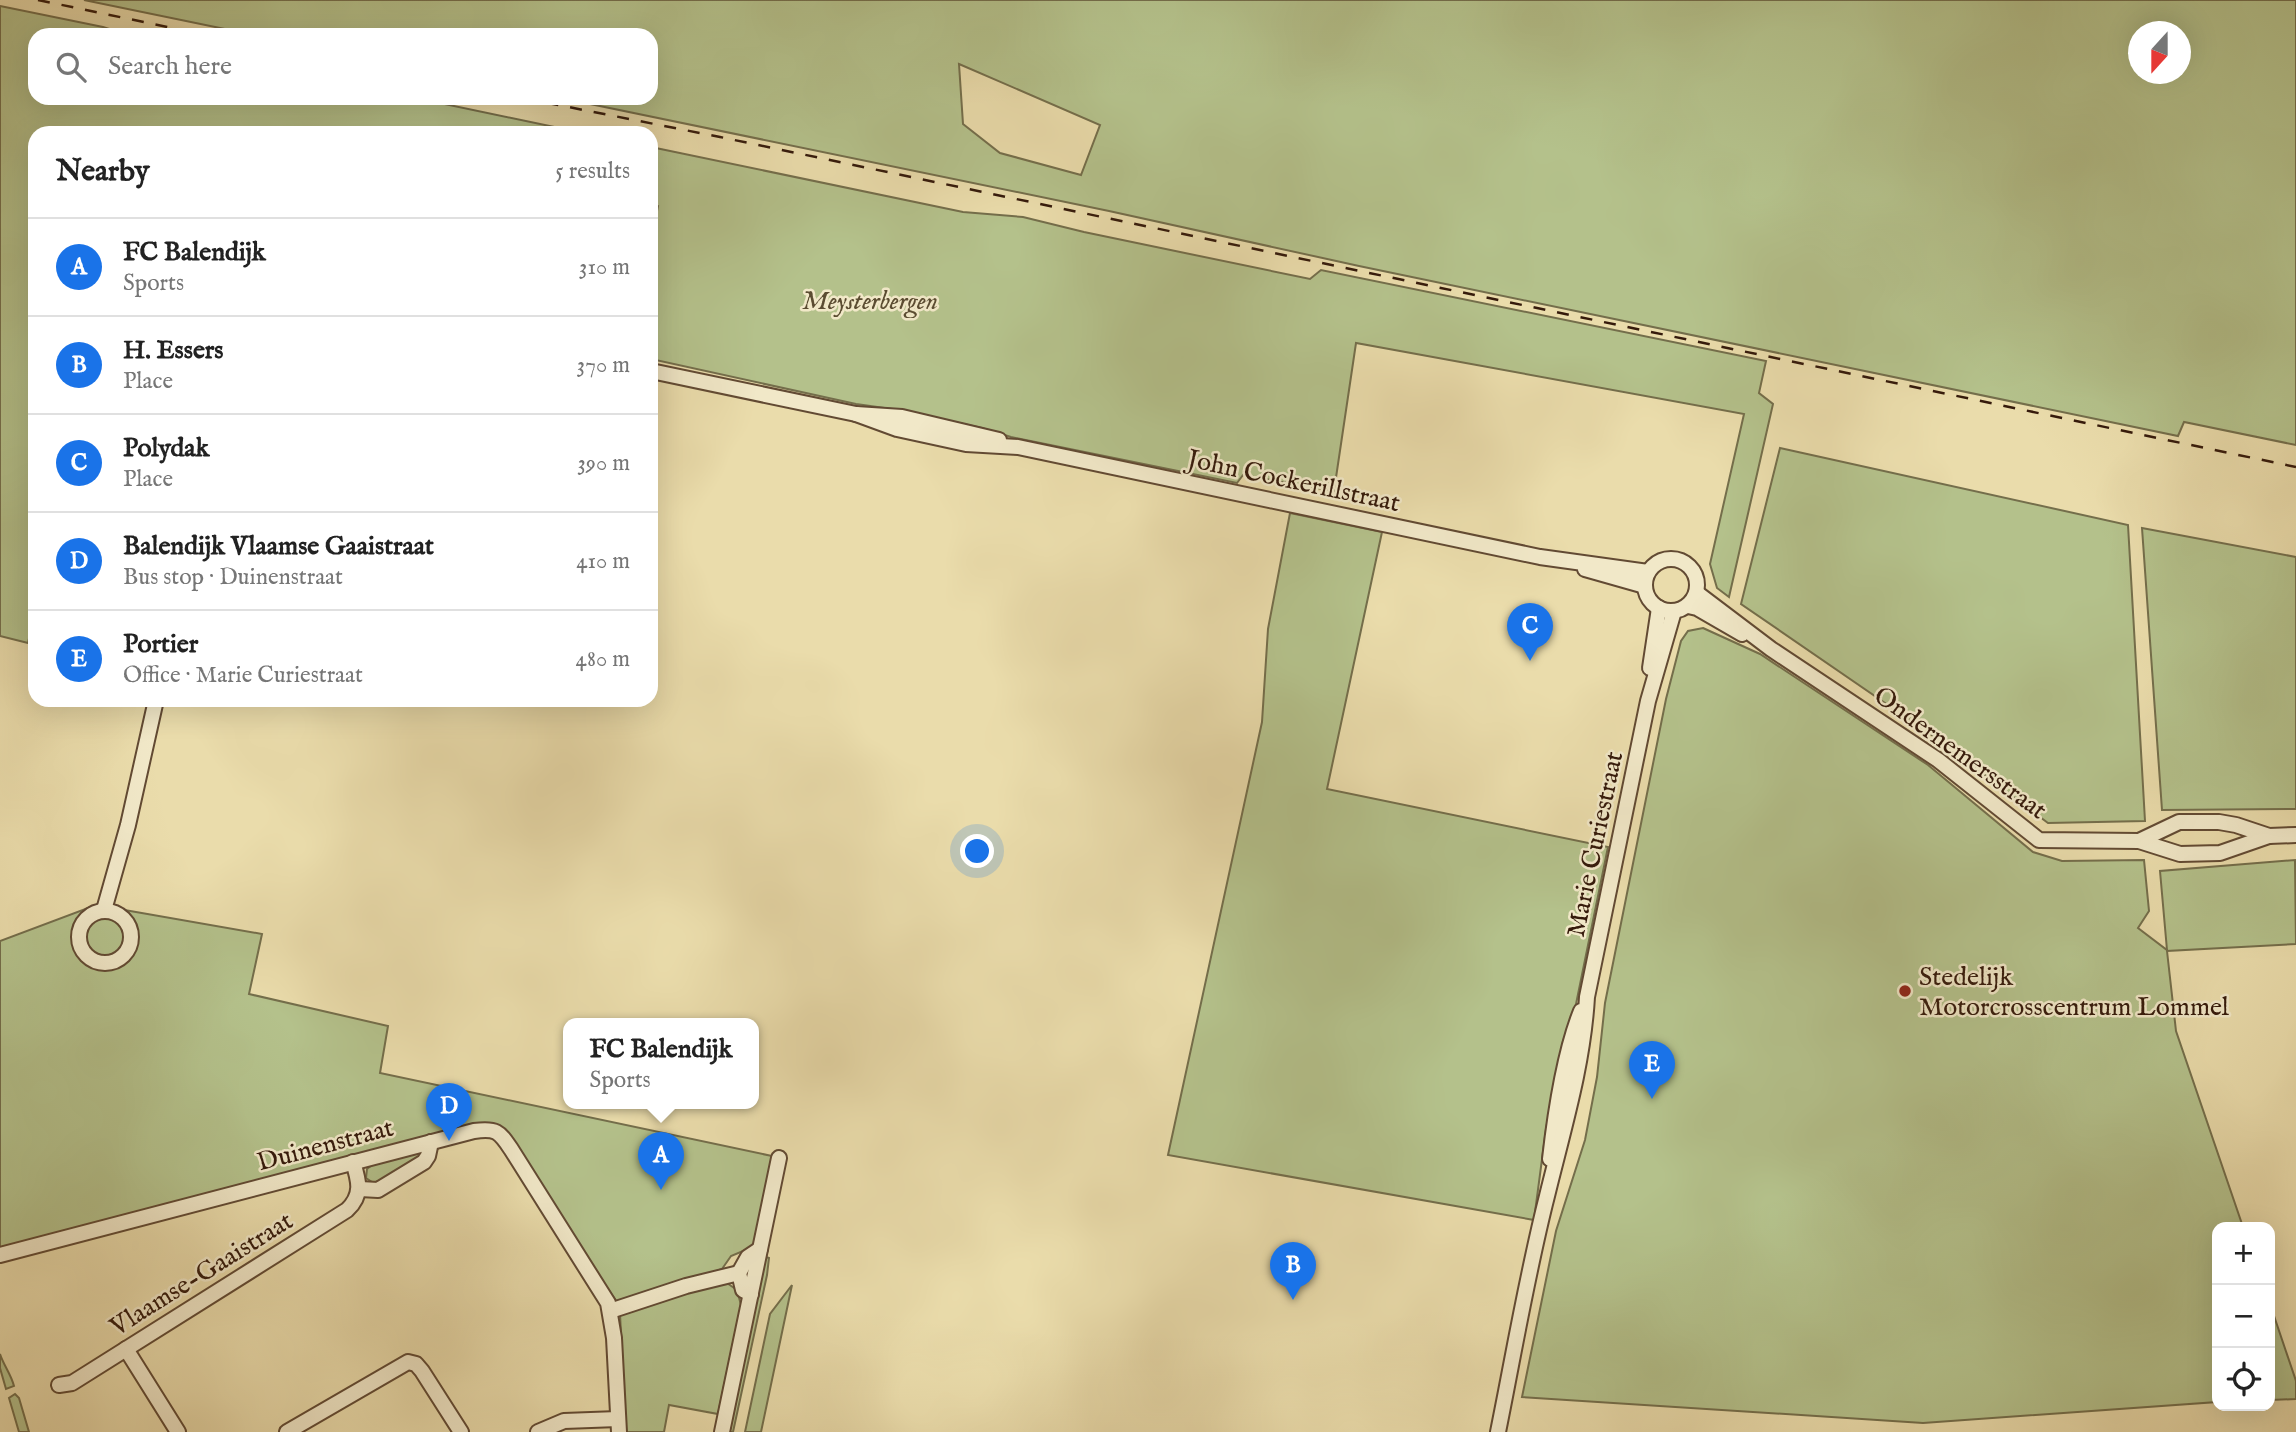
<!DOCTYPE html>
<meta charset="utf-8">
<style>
:root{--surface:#fff;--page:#f6f6f6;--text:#222;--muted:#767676;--line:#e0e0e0;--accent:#1a73e8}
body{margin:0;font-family:"IM FELL English",serif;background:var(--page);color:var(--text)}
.controls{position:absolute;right:21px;bottom:21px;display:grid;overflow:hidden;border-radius:14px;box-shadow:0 7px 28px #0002}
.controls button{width:63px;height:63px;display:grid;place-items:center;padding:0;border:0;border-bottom:2px solid var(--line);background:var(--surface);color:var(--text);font:35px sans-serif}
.compass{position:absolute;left:2128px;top:21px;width:63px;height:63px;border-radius:50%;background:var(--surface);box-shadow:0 7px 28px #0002;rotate:201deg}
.you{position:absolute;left:978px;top:852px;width:24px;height:24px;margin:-18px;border:5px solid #fff;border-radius:50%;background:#1a73e8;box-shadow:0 0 0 10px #1a73e833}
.badge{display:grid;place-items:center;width:46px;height:46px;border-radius:50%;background:var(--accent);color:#fff;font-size:23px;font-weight:700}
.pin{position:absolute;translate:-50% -58px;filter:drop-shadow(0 2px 4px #0008)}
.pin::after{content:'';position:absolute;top:37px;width:24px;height:21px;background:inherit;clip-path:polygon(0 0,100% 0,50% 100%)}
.popup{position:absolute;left:563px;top:1018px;width:196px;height:91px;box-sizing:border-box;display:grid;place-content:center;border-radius:14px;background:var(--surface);filter:drop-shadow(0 2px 5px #0005);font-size:23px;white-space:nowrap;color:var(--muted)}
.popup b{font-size:26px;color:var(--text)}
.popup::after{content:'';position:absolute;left:50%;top:100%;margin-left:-14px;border:14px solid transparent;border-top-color:var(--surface)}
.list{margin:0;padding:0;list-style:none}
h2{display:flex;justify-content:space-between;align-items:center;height:91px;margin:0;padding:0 28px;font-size:30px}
h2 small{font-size:23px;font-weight:400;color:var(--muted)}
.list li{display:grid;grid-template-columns:46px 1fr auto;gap:21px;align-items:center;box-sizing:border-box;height:98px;padding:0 28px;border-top:2px solid var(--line)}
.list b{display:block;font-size:26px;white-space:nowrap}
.list p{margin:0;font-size:23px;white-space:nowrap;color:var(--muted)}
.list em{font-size:23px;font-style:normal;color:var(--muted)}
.icon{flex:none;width:38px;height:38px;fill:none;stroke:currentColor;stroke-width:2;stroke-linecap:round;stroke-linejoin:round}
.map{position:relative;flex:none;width:2296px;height:1432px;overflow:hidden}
.search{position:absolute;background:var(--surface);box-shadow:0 7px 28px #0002;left:28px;top:28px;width:630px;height:77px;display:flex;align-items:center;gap:18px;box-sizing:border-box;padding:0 24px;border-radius:21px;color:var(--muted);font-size:26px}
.panel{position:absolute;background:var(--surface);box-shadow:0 7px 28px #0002;left:28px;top:126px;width:630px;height:581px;border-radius:21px}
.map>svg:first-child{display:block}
</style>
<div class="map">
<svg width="2296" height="1432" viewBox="0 0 2296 1432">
<rect width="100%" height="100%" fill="#eadcab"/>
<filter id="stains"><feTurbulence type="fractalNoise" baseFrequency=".00286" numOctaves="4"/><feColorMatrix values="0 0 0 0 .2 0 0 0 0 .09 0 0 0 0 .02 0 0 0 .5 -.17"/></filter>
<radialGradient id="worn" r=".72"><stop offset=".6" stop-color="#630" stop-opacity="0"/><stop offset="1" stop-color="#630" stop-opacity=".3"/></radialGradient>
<g fill="#b4c18b" stroke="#746e4b" stroke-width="2" fill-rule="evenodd">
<path d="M84 0H2296V445L2184 422 2178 436 1359 266 1109 211 561 98H651V35H254ZM2138 32H2180V74H2138ZM959 64 1100 125 1081 175 1000 153 963 124Z"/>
<path d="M0 6 103 27 128 35H35V98H416L583 133H477L458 129 420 133H35V610L28 643 0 636Z"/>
<path d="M651 147 963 212 1023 217 1084 232 1310 279 1321 270 1766 361 1759 393 1773 404 1729 597 1717 588 1710 564 1744 414 1356 343 1334 491 1243 475 1237 483 1011 437 982 428 899 410 856 404 651 359V240L658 206 651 203Z"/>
<path d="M1780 448 2128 525 2145 821 2048 823 1933 736 1741 604Z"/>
<path d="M1290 513 1382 532 1327 789 1608 847 1575 1009 1563 1041 1546 1129 1534 1220 1168 1155 1262 722 1268 629Z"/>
<path d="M2142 528 2296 557V809L2162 810Z"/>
<path d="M1703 628 1760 654 1928 765 2033 852 2062 861 2144 860 2149 911 2138 928 2167 950 2160 871 2295 860 2296 944 2167 951 2176 1031 2243 1227H2217V1402L1923 1423 1522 1397 1556 1231 1585 1140 1597 1077 1605 1003 1666 699 1681 641 1688 631Z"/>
<path d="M96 905 262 934 249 994 388 1026 380 1073 772 1156 755 1246 731 1256 722 1269 619 1305 565 1226 504 1130 0 1248V941Z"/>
<path d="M420 1151 423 1155 375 1184 366 1178 367 1169 372 1165Z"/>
<path d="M763 1256 769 1258 767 1275 733 1432H728Z"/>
<path d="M724 1281 737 1290 741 1305 718 1414 669 1405 664 1432H626L620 1314Z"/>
<path d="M792 1285 761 1432H745L770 1314Z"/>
<path d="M2270 1304 2296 1381V1399L2270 1400Z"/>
<path d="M0 1354C4 1366 11 1374 14 1386L6 1389 0 1368Z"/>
<path d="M15 1394 19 1398 29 1432H19L9 1398Z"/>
</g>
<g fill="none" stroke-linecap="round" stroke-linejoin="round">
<g stroke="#624a33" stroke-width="18">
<g id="minor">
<path d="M651 371 856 414 902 417 999 440"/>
<path d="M856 414 897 429 966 444 1018 447 1540 557 1648 572"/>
<circle cx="1671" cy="585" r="26"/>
<path d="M1585 569 1645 586"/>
<path d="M1697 593 1771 649 1938 760 2039 840 2139 841 2180 854 2220 853 2269 836"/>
<path d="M1688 606 1697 608 1742 634"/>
<path d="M1650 668 1659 608"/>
<path d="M2139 841 2179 822H2219L2236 825 2269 836 2296 835"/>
<path d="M104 910 128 825 156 700"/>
<circle cx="105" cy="937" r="26"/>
<path d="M1550 1159C1555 1115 1565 1051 1581 1011"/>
<path d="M360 1189 378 1190 424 1162 428 1156 431 1142"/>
<path d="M0 1255 474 1131C496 1128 499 1131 511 1149L608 1303 614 1338 619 1432"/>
<path d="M751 1294 743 1290 739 1273 748 1257 760 1249"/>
<path d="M610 1311 686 1286 739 1273"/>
<path d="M126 1349 178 1432"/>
<path d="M59 1385 72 1383 347 1210C363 1195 359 1181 353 1162"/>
<path d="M287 1432 408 1362 416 1364 422 1371 461 1432"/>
<path d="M538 1432 564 1421 618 1419"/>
<path d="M722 1432 779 1158"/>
<path d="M1498 1432C1514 1353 1527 1274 1547 1196 1563 1130 1583 1066 1587 997L1648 701 1674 611"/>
</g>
</g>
<use href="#minor" stroke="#f1e8c8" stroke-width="14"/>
<g stroke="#351a0b" stroke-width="2.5" stroke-dasharray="12 12" stroke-linecap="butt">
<path d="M38 0 206 35"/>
<path d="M523 98 720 137 2296 467"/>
</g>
</g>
<circle fill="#8f2418" stroke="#f1e8c8" stroke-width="2.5" cx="1905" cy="991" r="7"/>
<g text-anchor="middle" stroke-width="5" stroke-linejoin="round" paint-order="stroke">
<g font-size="26" font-style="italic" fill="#5b4c31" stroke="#f1e8c8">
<text x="870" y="309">Meysterbergen</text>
</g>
<g font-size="26" fill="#351a0b" stroke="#f1e8c8">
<text transform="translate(1294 480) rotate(12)" y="9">John Cockerillstraat</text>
<text transform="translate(1961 752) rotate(36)" y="9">Ondernemersstraat</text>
<text transform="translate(1594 844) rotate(-78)" y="9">Marie Curiestraat</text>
<text transform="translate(325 1144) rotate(-15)" y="9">Duinenstraat</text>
<text transform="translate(201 1273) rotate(-32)" y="9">Vlaamse-Gaaistraat</text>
</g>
<g font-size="26" fill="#351a0b" stroke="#f1e8c8" text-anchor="start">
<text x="1919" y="985">Stedelijk<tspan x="1919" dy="30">Motorcrosscentrum Lommel</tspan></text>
</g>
</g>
<rect width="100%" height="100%" filter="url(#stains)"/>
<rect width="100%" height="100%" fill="url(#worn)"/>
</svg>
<div class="controls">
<button>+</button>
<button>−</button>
<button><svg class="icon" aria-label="locate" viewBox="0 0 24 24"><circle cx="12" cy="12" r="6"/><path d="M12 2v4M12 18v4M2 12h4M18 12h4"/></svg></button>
</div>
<svg class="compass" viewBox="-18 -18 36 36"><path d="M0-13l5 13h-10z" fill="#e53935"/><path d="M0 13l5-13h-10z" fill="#767676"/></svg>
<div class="you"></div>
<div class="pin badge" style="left:661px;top:1190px">A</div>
<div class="popup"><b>FC Balendijk</b>Sports</div>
<div class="pin badge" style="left:1293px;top:1300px">B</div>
<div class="pin badge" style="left:1530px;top:661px">C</div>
<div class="pin badge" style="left:449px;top:1141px">D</div>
<div class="pin badge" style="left:1652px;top:1099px">E</div>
<div class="search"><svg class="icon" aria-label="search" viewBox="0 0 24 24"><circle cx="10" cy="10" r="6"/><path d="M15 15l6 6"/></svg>Search here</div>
<section class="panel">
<h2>Nearby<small>5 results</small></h2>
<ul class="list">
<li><span class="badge">A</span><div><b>FC Balendijk</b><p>Sports</p></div><em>310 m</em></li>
<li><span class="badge">B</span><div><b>H. Essers</b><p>Place</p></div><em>370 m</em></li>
<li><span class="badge">C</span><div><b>Polydak</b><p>Place</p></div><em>390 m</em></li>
<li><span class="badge">D</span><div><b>Balendijk Vlaamse Gaaistraat</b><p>Bus stop · Duinenstraat</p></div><em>410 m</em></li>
<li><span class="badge">E</span><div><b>Portier</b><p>Office · Marie Curiestraat</p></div><em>480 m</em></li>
</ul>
</section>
</div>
